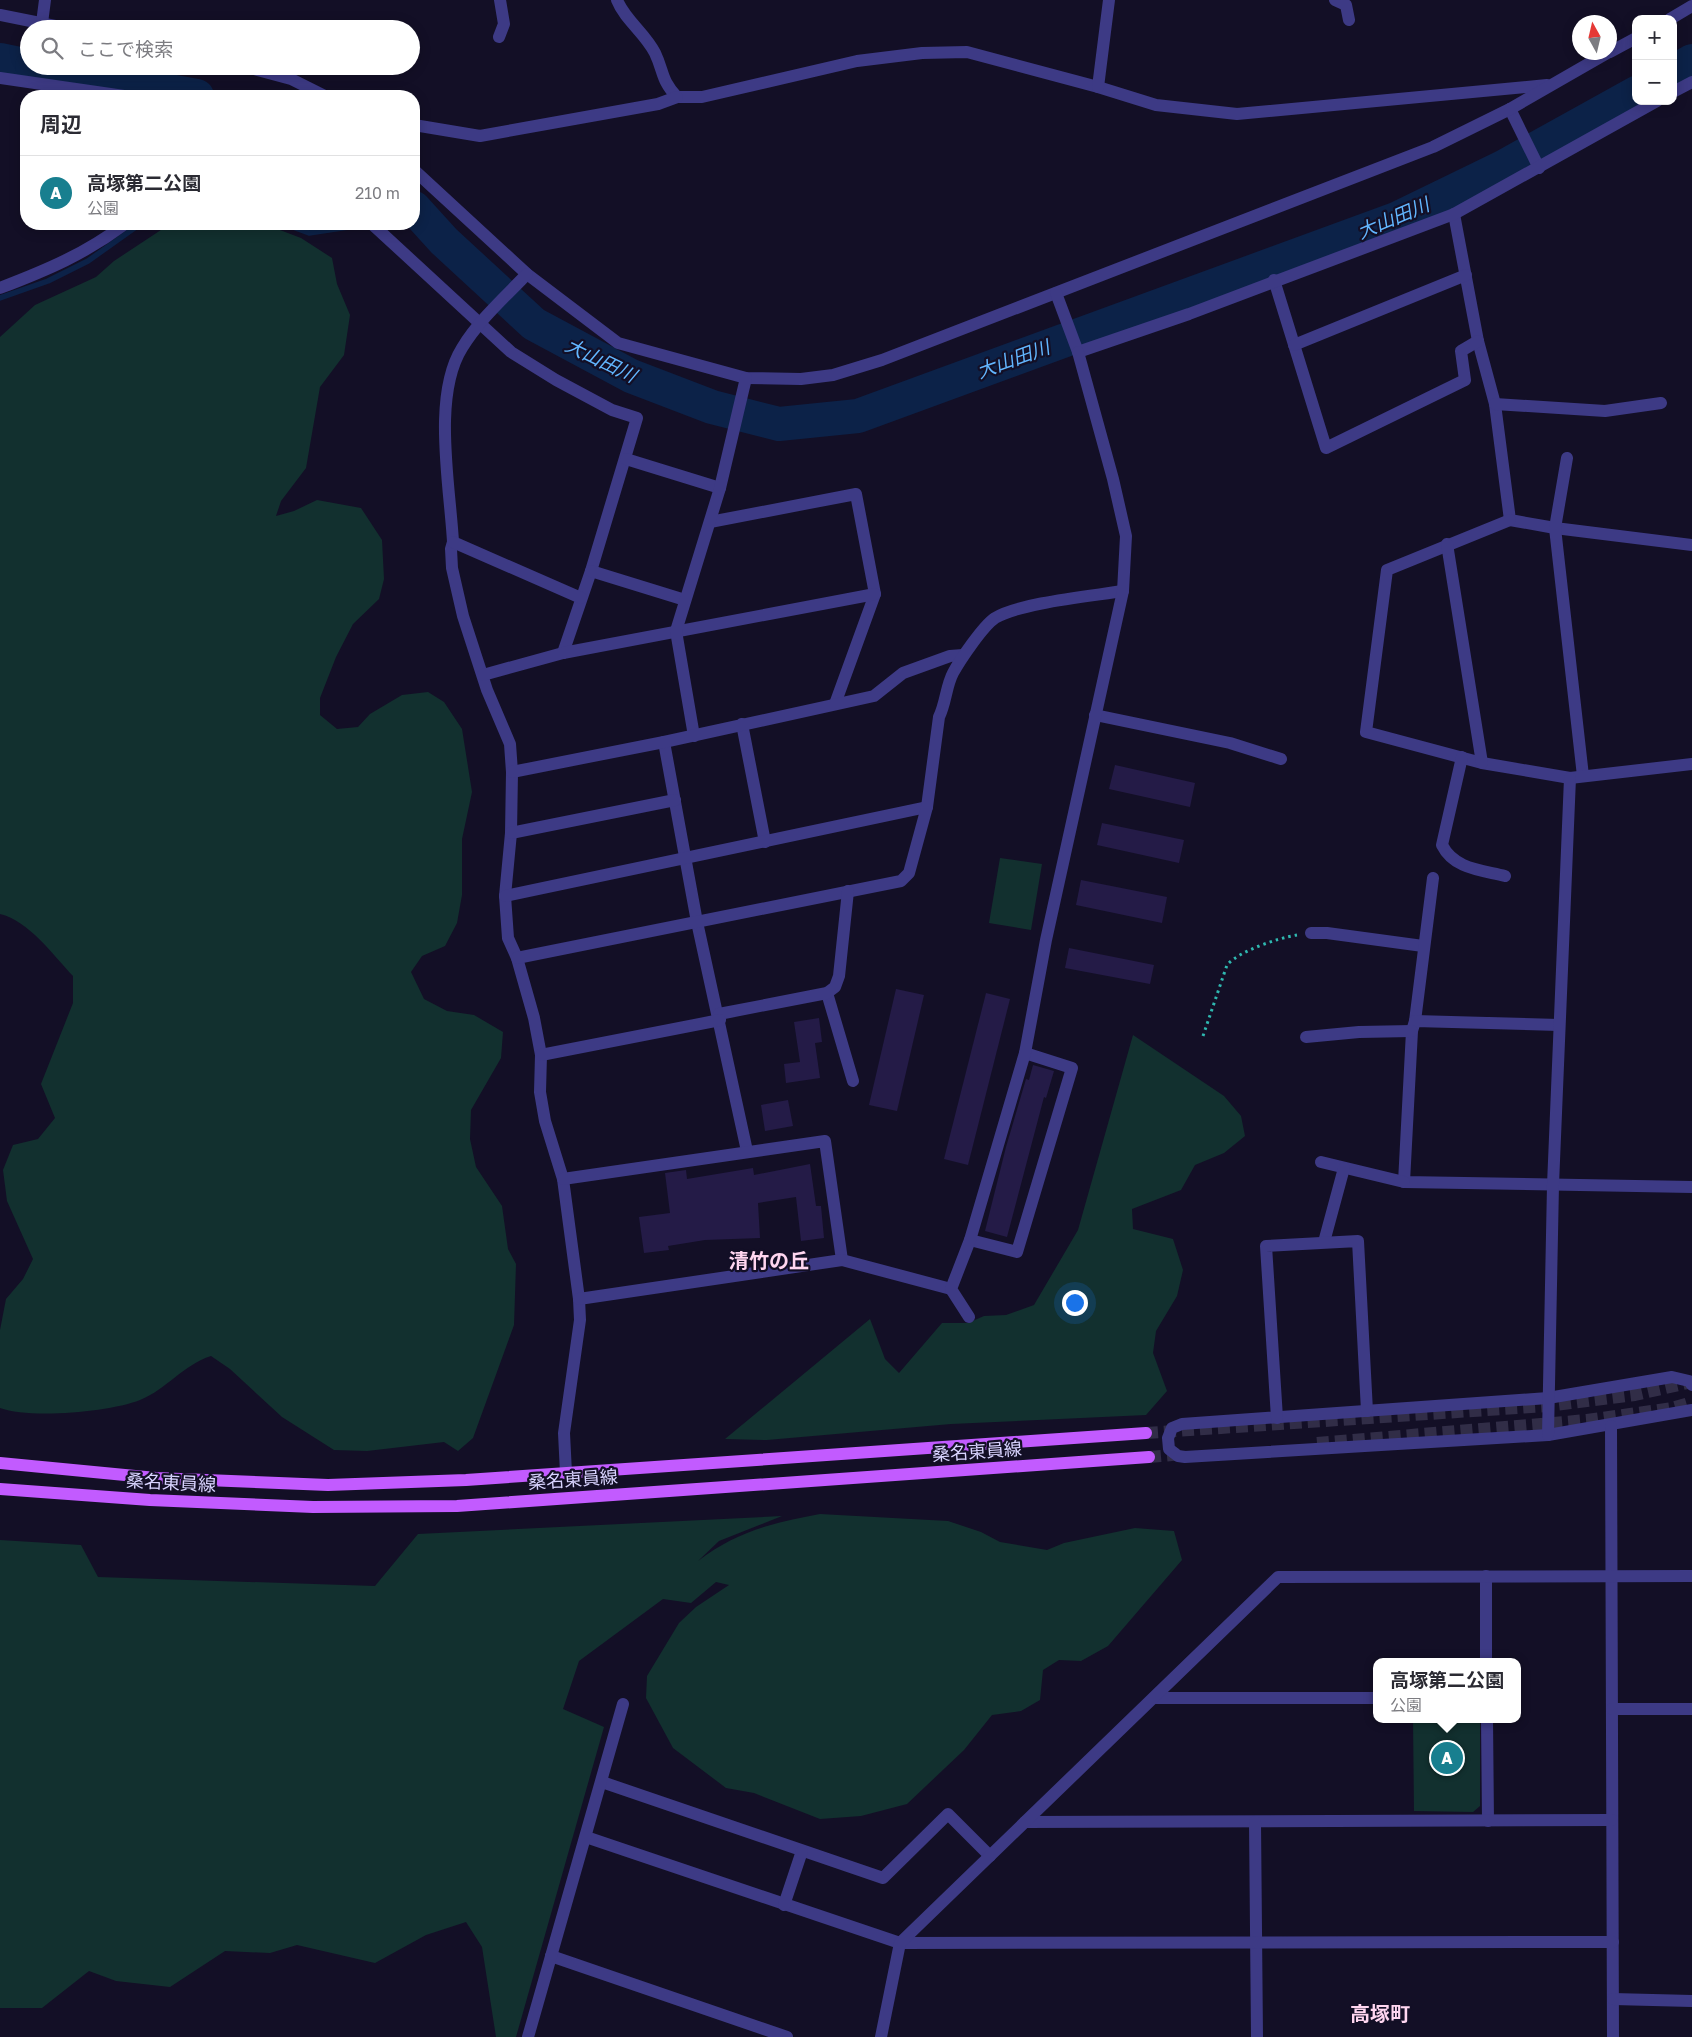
<!DOCTYPE html>
<html lang="ja">
<meta charset="utf-8">
<style>
:root{--surface:#fff;--page:#f7f7f7;--text:#2b2b33;--muted:#7c7c81;--line:#e1e1e2;--accent:#187f8f}
body{margin:0;font-family:"Golos Text","Noto Sans JP",sans-serif;background:var(--page);color:var(--text)}
.controls{position:absolute;right:15px;top:15px;display:grid;overflow:hidden;border-radius:10px;box-shadow:0 2px 12px #0003}
.controls button{width:45px;height:45px;display:grid;place-items:center;padding:0;border:0;border-bottom:1px solid var(--line);background:var(--surface);color:var(--text);font:25px sans-serif}
.compass{position:absolute;left:1572px;top:15px;width:45px;height:45px;border-radius:50%;background:var(--surface);box-shadow:0 2px 12px #0003;rotate:352deg}
.you{position:absolute;left:1074px;top:1302px;width:18px;height:18px;margin:-12px;border:4px solid #fff;border-radius:50%;background:#1a73e8;box-shadow:0 0 0 8px #1a73e833}
.badge{display:grid;place-items:center;width:32px;height:32px;border-radius:50%;background:var(--accent);color:#fff;font-size:16px;font-weight:700}
.pin{position:absolute;translate:-50% -50%;border:2px solid #fff;box-shadow:0 1px 5px #0006}
.popup{position:absolute;left:1373px;top:1658px;width:148px;height:65px;box-sizing:border-box;display:grid;place-content:center;border-radius:10px;background:var(--surface);filter:drop-shadow(0 1px 4px #0005);font-size:16px;white-space:nowrap;color:var(--muted)}
.popup b{font-size:19px;color:var(--text)}
.popup::after{content:'';position:absolute;left:50%;top:100%;margin-left:-10px;border:10px solid transparent;border-top-color:var(--surface)}
.list{margin:0;padding:0;list-style:none}
h2{display:flex;justify-content:space-between;align-items:center;height:65px;margin:0;padding:0 20px;font-size:21px}
h2 small{font-size:16px;font-weight:400;color:var(--muted)}
.list li{display:grid;grid-template-columns:32px 1fr auto;gap:15px;align-items:center;box-sizing:border-box;height:75px;padding:0 20px;border-top:1px solid var(--line)}
.list b{display:block;font-size:19px;white-space:nowrap}
.list p{margin:0;font-size:16px;white-space:nowrap;color:var(--muted)}
.list em{font-size:16px;font-style:normal;color:var(--muted)}
.icon{flex:none;width:28px;height:28px;fill:none;stroke:currentColor;stroke-width:2;stroke-linecap:round;stroke-linejoin:round}
.map{position:relative;flex:none;width:1692px;height:2037px;overflow:hidden}
.search{position:absolute;background:var(--surface);box-shadow:0 2px 12px #0003;left:20px;top:20px;width:400px;height:55px;display:flex;align-items:center;gap:12px;box-sizing:border-box;padding:0 18px;border-radius:28px;color:var(--muted);font-size:19px}
.panel{position:absolute;background:var(--surface);box-shadow:0 2px 12px #0003;left:20px;top:90px;width:400px;height:140px;border-radius:20px}
.map>svg:first-child{display:block}
</style>
<div class="map">
<svg width="1692" height="2037" viewBox="0 0 1692 2037">
<rect width="100%" height="100%" fill="#130f26"/>
<g fill="#12302f">
<path d="M170 224H264L301 238 332 258 337 284 350 315 344 355 320 387 306 468 281 501 276 516 294 511 317 500 361 508 382 540 384 579 379 599 353 624 336 657 320 698V715L337 729 358 727 370 714 402 695 428 692 444 702 462 729 472 792 462 839V895L457 923 445 946 422 956 411 972 424 999 447 1011 474 1015 503 1032 501 1058 471 1110 470 1139 476 1167 502 1206 508 1249 516 1264 514 1325 473 1438 458 1451 444 1442 367 1451 334 1450 282 1417 230 1369 211 1356C183 1365 167 1389 140 1400 110 1412 30 1419 0 1408V1330L6 1299 23 1279 33 1259 7 1201 3 1170 13 1145 38 1139 55 1118 41 1084 73 1003V976C53 955 29 921 0 914V337L35 305 96 277 114 261Z"/>
<path d="M1000 858 1042 864 1031 930 989 923Z"/>
<path d="M1133 1035 1224 1096 1241 1116 1245 1136 1224 1153 1195 1165 1181 1190 1132 1209 1133 1229 1173 1239 1183 1270 1177 1296 1156 1331 1153 1353 1167 1391 1146 1415 951 1424 767 1440 725 1439 870 1319 885 1359 899 1373 942 1323H968L984 1316 1006 1315 1034 1305 1078 1230Z"/>
<path d="M820 1514 948 1521 981 1532 1000 1542 1047 1550 1064 1543 1135 1528 1174 1531 1182 1560 1108 1646 1081 1661 1059 1660 1043 1670 1040 1700 1021 1711 992 1715 964 1750 907 1804 861 1816 820 1819 754 1793 726 1788 673 1748 646 1698 647 1676 679 1623 696 1607 729 1585 716 1582 691 1603 663 1599 579 1661 563 1709 604 1727 516 2037H496L482 1947 466 1922 426 1935 375 1963 297 1945 270 1953 225 1951 170 1987 116 1981 89 1971 42 2008H0V1540L81 1545 98 1577 375 1586 418 1534 782 1516 719 1541 698 1561C737 1531 773 1523 820 1514Z"/>
<path d="M1413 1719H1480V1806L1473 1812 1414 1811Z"/>
</g>
<g fill="none" stroke-linecap="round" stroke-linejoin="round">
<g stroke="#0c2248" stroke-width="5.5">
<path d="M414 213H419"/>
<path d="M285 224 309 233 368 224"/>
<path d="M0 298 48 281 88 261 140 224"/>
</g>
<g stroke="#0c2248" stroke-width="34">
<path d="M0 60 29 66"/>
<path d="M32 66 197 96"/>
<path d="M1673 72 1692 61"/>
<path d="M414 208 444 241 534 324 631 376 712 407 779 424 858 416 1396 219 1503 167 1636 93"/>
</g>
</g>
<g fill="#241b47">
<path d="M1115 765 1195 783 1190 807 1109 789Z"/>
<path d="M1102 823 1184 840 1179 863 1097 845Z"/>
<path d="M1081 880 1167 897 1162 923 1076 905Z"/>
<path d="M1069 948 1154 965 1150 984 1065 968Z"/>
<path d="M896 989 924 995 897 1111 869 1105Z"/>
<path d="M986 993 1010 999 968 1165 944 1159Z"/>
<path d="M819 1018 822 1042 815 1043 820 1078 786 1083 784 1064 800 1062 794 1022Z"/>
<path d="M1033 1065 1054 1071 1046 1098 1044 1097 1007 1237 985 1231 1006 1147 1026 1079 1029 1080Z"/>
<path d="M788 1100 793 1126 765 1131 761 1105Z"/>
<path d="M810 1164 816 1206H821L824 1238 801 1241 796 1197 758 1203 760 1238 705 1240 668 1246 669 1250 644 1253 639 1217 670 1213 665 1173 686 1170 687 1179 753 1168 754 1175Z"/>
</g>
<g fill="none" stroke-linecap="round" stroke-linejoin="round">
<g stroke="#312d47" stroke-width="12" stroke-dasharray="12 6" stroke-linecap="butt">
<path d="M1146 1433 1547 1406 1635 1395 1692 1382"/>
<path d="M1317 1443 1587 1420 1672 1408 1692 1402"/>
<path d="M1149 1457 1183 1454"/>
</g>
<path stroke="#2fb8b0" stroke-width="3" stroke-dasharray="2.5 4" stroke-linecap="butt" d="M1203 1036 1227 965C1239 951 1278 938 1297 935"/>
<g stroke="#3d3a85" stroke-width="12">
<path d="M617 0C625 20 645 33 655 53 664 72 661 80 677 97H702L857 61 922 53 967 52 1098 87 1156 105 1237 114 1547 85"/>
<path d="M1335 0 1346 5 1349 20"/>
<path d="M0 15 70 29"/>
<path d="M1670 19 1692 6"/>
<path d="M42 23 45 0"/>
<path d="M499 37 504 24 500 0"/>
<path d="M1610 52 1636 38"/>
<path d="M243 66 291 79 325 96"/>
<path d="M0 78 124 96"/>
<path d="M1098 87 1109 0"/>
<path d="M1673 92 1692 82"/>
<path d="M1510 109 1539 168"/>
<path d="M414 125 480 136 658 104 677 97"/>
<path d="M414 170 527 274 618 343 746 378 801 379 833 375 882 360 1433 147 1510 109 1609 52"/>
<path d="M1454 214 1478 341 1495 404 1510 520 1555 528 1692 545"/>
<path d="M372 224 511 352 556 380 612 410 637 418 591 571 563 653"/>
<path d="M527 274C505 297 479 320 462 348 432 396 450 486 453 542L451 549 452 568 463 616 487 690 510 744 512 772 511 833 505 896 508 938 517 958 534 1018 541 1055 540 1092 545 1121 563 1179 579 1299 580 1320 564 1433 566 1473"/>
<path d="M1274 280 1326 448 1465 380 1461 351 1478 341"/>
<path d="M0 288C47 270 85 254 125 224"/>
<path d="M1056 293 1078 352 1189 314 1454 214 1657 101"/>
<path d="M1294 345 1466 275"/>
<path d="M1495 404 1605 411 1661 403"/>
<path d="M1567 458 1555 528 1583 776"/>
<path d="M626 459 720 488"/>
<path d="M1510 520 1387 570 1366 732 1482 763 1570 778 1692 764"/>
<path d="M710 522 856 494 875 594 835 704"/>
<path d="M453 542 581 598"/>
<path d="M1447 544 1482 763"/>
<path d="M591 571 685 600"/>
<path d="M483 675 563 653 875 594"/>
<path d="M1095 715 1230 743 1281 759"/>
<path d="M742 724 765 842"/>
<path d="M694 736 676 631 720 488 746 378"/>
<path d="M664 742 697 922 747 1151"/>
<path d="M1462 757 1442 845C1454 869 1481 870 1505 876"/>
<path d="M512 772 664 742 874 696 903 673 950 656 963 655"/>
<path d="M511 833 675 800"/>
<path d="M505 896 927 807"/>
<path d="M1311 933H1327L1423 946"/>
<path d="M517 958 901 881 909 873 927 807 939 717C946 703 946 686 953 673 960 660 983 626 995 618 1019 603 1092 596 1123 591"/>
<path d="M827 993 853 1081"/>
<path d="M719 1014 827 993 835 987 839 976 848 891"/>
<path d="M1415 1021 1433 878"/>
<path d="M1559 1025 1415 1021 1412 1031 1404 1182 1692 1187"/>
<path d="M1306 1037 1359 1032 1412 1031"/>
<path d="M541 1055 720 1020"/>
<path d="M1321 1162 1404 1182"/>
<path d="M563 1179 825 1141 842 1260"/>
<path d="M970 1240 1017 1252 1072 1068 1025 1053"/>
<path d="M1324 1242 1344 1168"/>
<path d="M579 1299 842 1260 951 1289"/>
<path d="M969 1317 951 1289 970 1240 1025 1053 1046 940 1123 591 1126 536 1113 479 1078 352"/>
<path d="M1692 1385 1689 1381 1672 1377 1548 1398 1182 1424 1172 1428 1168 1438 1169 1449 1178 1456 1185 1457 1548 1435 1692 1410"/>
<path d="M1277 1418 1266 1246 1358 1241 1367 1411"/>
<path d="M1611 1426 1613 2037"/>
<path d="M1548 1435 1553 1185 1570 778"/>
<path d="M1486 1576V1662"/>
<path d="M1154 1698H1377"/>
<path d="M1612 1709H1692"/>
<path d="M1487 1719 1488 1821"/>
<path d="M602 1782 883 1878 948 1814 990 1856"/>
<path d="M1025 1822 1612 1820"/>
<path d="M1255 1822 1257 2037"/>
<path d="M586 1837 900 1943 1613 1942"/>
<path d="M784 1905 802 1851"/>
<path d="M551 1956 787 2037"/>
<path d="M1613 1999 1692 2001"/>
<path d="M528 2037 623 1704"/>
<path d="M881 2037 900 1943 1278 1577 1692 1576"/>
</g>
<g stroke="#c25bff" stroke-width="12">
<path d="M0 1463 156 1478 328 1485 466 1480 1146 1433"/>
<path d="M0 1489 150 1500 313 1507 457 1506 1149 1457"/>
</g>
</g>
<g text-anchor="middle" stroke-width="4.5" stroke-linejoin="round" paint-order="stroke">
<g font-size="18" fill="#d9d4ff" stroke="#130f26">
<text transform="translate(977 1452) rotate(-4)" y="6">桑名東員線</text>
<text transform="translate(573 1480) rotate(-4)" y="6">桑名東員線</text>
<text transform="translate(171 1483) rotate(3)" y="6">桑名東員線</text>
</g>
<g font-size="19" font-style="italic" fill="#62b6ff" stroke="#130f26">
<text transform="translate(1393 218) rotate(-23)" y="7">大山田川</text>
<text transform="translate(1013 359) rotate(-20)" y="7">大山田川</text>
<text transform="translate(601 360) rotate(26)" y="7">大山田川</text>
</g>
<g font-size="20" font-weight="bold" fill="#ffd6f0" stroke="#130f26">
<text x="769" y="1268">清竹の丘</text>
<text x="1380" y="2021">高塚町</text>
</g>
</g>
</svg>
<div class="controls">
<button>+</button>
<button>−</button>
</div>
<svg class="compass" viewBox="-18 -18 36 36"><path d="M0-13l5 13h-10z" fill="#e53935"/><path d="M0 13l5-13h-10z" fill="#7c7c81"/></svg>
<div class="you"></div>
<div class="pin badge" style="left:1447px;top:1758px">A</div>
<div class="popup"><b>高塚第二公園</b>公園</div>
<div class="search"><svg class="icon" aria-label="search" viewBox="0 0 24 24"><circle cx="10" cy="10" r="6"/><path d="M15 15l6 6"/></svg>ここで検索</div>
<section class="panel">
<h2>周辺<small></small></h2>
<ul class="list">
<li><span class="badge">A</span><div><b>高塚第二公園</b><p>公園</p></div><em>210 m</em></li>
</ul>
</section>
</div>
